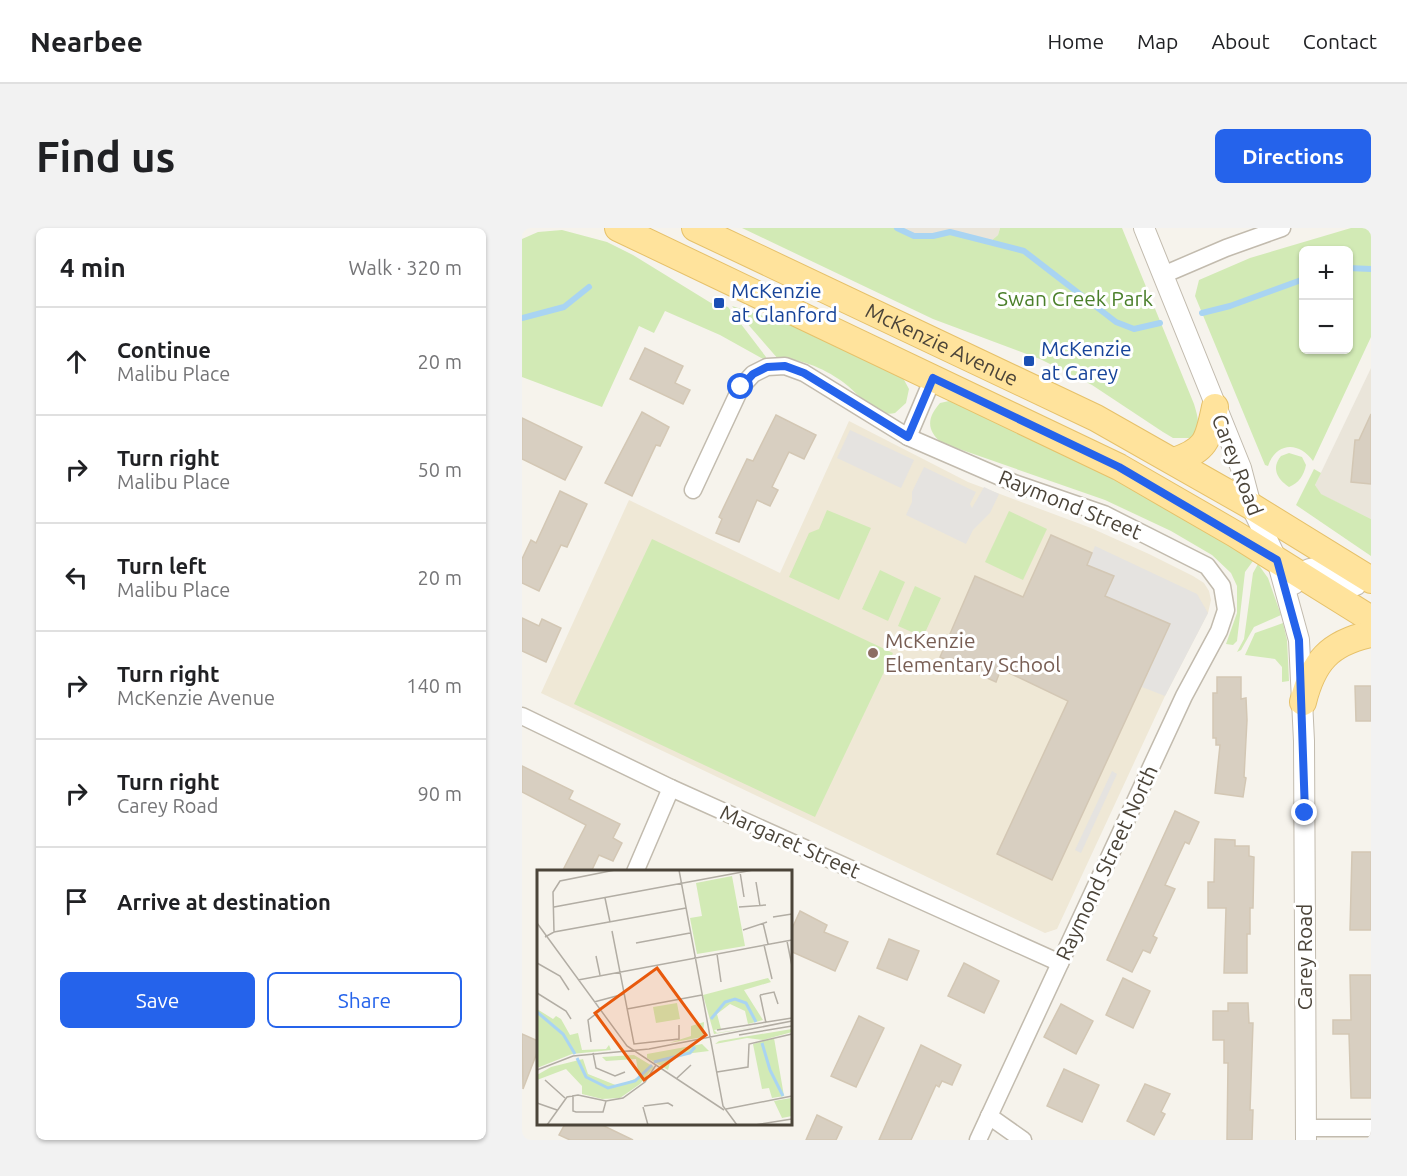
<!DOCTYPE html>
<meta charset="utf-8">
<style>
:root{--surface:#fff;--page:#f2f2f2;--text:#202124;--muted:#757577;--line:#e0e0e0;--accent:#2563eb}
body{margin:0;font-family:Ubuntu,sans-serif;background:var(--page);color:var(--text)}
.controls{position:absolute;right:18px;top:18px;display:grid;overflow:hidden;border-radius:9px;box-shadow:0 2px 4px #0004}
.controls button{width:54px;height:54px;display:grid;place-items:center;padding:0;border:0;border-bottom:2px solid var(--line);background:var(--surface);color:var(--text);font:30px sans-serif}
.stop{position:absolute;width:18px;height:18px;margin:-14px;border:4px solid #2563eb;border-radius:50%;background:#fff}
.stop.end{background:#2563eb;border-color:#fff;box-shadow:0 2px 6px #0008}
.list{margin:0;padding:0;list-style:none}
h2{display:flex;justify-content:space-between;align-items:center;height:78px;margin:0;padding:0 24px;font-size:26px}
h2 small{font-size:20px;font-weight:400;color:var(--muted)}
.list li{display:grid;grid-template-columns:39px 1fr auto;gap:18px;align-items:center;box-sizing:border-box;height:108px;padding:0 24px;border-top:2px solid var(--line)}
.list b{display:block;font-size:22px;white-space:nowrap}
.list p{margin:0;font-size:20px;white-space:nowrap;color:var(--muted)}
.list em{font-size:20px;font-style:normal;color:var(--muted)}
.actions{display:flex;gap:12px;padding:18px 24px}
.actions a{flex:1;padding:14px 0;border:2px solid var(--accent);border-radius:9px;text-align:center;font-size:21px;color:var(--accent)}
.actions .main{background:var(--accent);color:#fff}
.icon{flex:none;width:33px;height:33px;fill:none;stroke:currentColor;stroke-width:2;stroke-linecap:round;stroke-linejoin:round}
.map{position:relative;flex:none;width:849px;height:912px;overflow:hidden;border-radius:9px}
header{display:flex;align-items:center;gap:36px;box-sizing:border-box;height:84px;padding:0 30px;background:var(--surface);border-bottom:2px solid var(--line)}
header strong{font-size:28px}
nav{display:flex;gap:33px;margin-inline-start:auto;font-size:21px}
.intro{display:flex;align-items:center;justify-content:space-between;box-sizing:border-box;height:144px;padding:0 36px}
h1{margin:0;font-size:42px}
.button{padding:15px 27px;border-radius:9px;background:var(--accent);color:#fff;font-size:21px;font-weight:700}
main{display:flex;gap:36px;padding:0 36px}
aside{flex:1;background:var(--surface);border-radius:9px;box-shadow:0 2px 4px #0004}
.map>svg:first-child{display:block}
</style>
<header>
<strong>Nearbee</strong>
<nav><a>Home</a><a>Map</a><a>About</a><a>Contact</a></nav>
</header>
<div class="intro"><h1>Find us</h1><a class="button">Directions</a></div>
<main>
<aside>
<h2>4 min<small>Walk · 320 m</small></h2>
<ul class="list">
<li><svg class="icon" aria-label="ahead" viewBox="0 0 24 24"><path d="M12 20V5M6 11l6-6 6 6"/></svg><div><b>Continue</b><p>Malibu Place</p></div><em>20 m</em></li>
<li><svg class="icon" aria-label="right" viewBox="0 0 24 24"><path d="M7 20v-9h11M14 6l5 5-5 5"/></svg><div><b>Turn right</b><p>Malibu Place</p></div><em>50 m</em></li>
<li><svg class="icon" aria-label="left" viewBox="0 0 24 24"><path d="M17 20v-9H6M10 6l-5 5 5 5"/></svg><div><b>Turn left</b><p>Malibu Place</p></div><em>20 m</em></li>
<li><svg class="icon" aria-label="right" viewBox="0 0 24 24"><path d="M7 20v-9h11M14 6l5 5-5 5"/></svg><div><b>Turn right</b><p>McKenzie Avenue</p></div><em>140 m</em></li>
<li><svg class="icon" aria-label="right" viewBox="0 0 24 24"><path d="M7 20v-9h11M14 6l5 5-5 5"/></svg><div><b>Turn right</b><p>Carey Road</p></div><em>90 m</em></li>
<li><svg class="icon" aria-label="arrive" viewBox="0 0 24 24"><path d="M6 21V4h12l-3 4 3 4H6"/></svg><div><b>Arrive at destination</b></div></li>
</ul>
<div class="actions"><a class="main">Save</a><a>Share</a></div>
</aside>
<div class="map">
<svg width="849" height="912" viewBox="0 0 849 912">
<rect width="100%" height="100%" fill="#f6f3ec"/>
<g fill="#eae5da">
<path d="M377 0H478L476 7 469 13 428 4 411 8H392Z"/>
<path d="M849 140V291L798 266 793 257Z"/>
</g>
<path fill="#efe8d6" d="M327 193 446 254 569 300 627 326 671 348 682 355 687 363 689 372 686 385 643 468 535 701 523 705 19 465 107 272 258 345Z"/>
<g fill="#d2eab5" fill-rule="evenodd">
<path d="M220 0H377C403 12 401 6 427 4 440 3 457 10 469 13L476 7 478 0H600L672 176C676 190 680 200 668 210H651L641 204 570 157 518 131 411 91Z"/>
<path d="M829 0H849V109L791 233C777 213 754 214 746 238L743 237 673 68 677 52 728 30ZM826 22V122H782V22Z"/>
<path d="M40 2 85 14 111 27 189 75 206 79 244 129 243 132 198 107 143 83 132 105 117 98 80 179 0 149V11L16 4Z"/>
<path d="M210 78 281 101 373 145 381 150 387 161 384 175 373 185C355 190 339 169 326 158 309 144 279 129 257 132Z"/>
<path d="M427 173 438 175C538 223 639 270 731 333L723 344 715 413 711 417 704 416 715 385V358L709 345 690 327 649 303 583 272 420 215C404 202 405 190 418 175Z"/>
<path d="M767 225 780 229 784 237C782 247 777 255 767 259 755 251 749 240 759 228Z"/>
<path d="M792 241 799 245 793 257 799 266 849 291V328L774 277Z"/>
<path d="M305 282 349 300 317 372 267 349 287 305 297 301Z"/>
<path d="M487 283 525 301 501 352 463 334Z"/>
<path d="M130 311 371 425 293 589 52 476Z"/>
<path d="M736 336 746 350 759 387 732 399 719 422 715 424 722 411 731 345Z"/>
<path d="M358 342 383 354 366 393 340 381Z"/>
<path d="M393 358 419 370 401 409 376 398Z"/>
<path d="M761 395 765 412 767 453 760 454V439L753 431 723 427 733 405Z"/>
</g>
<g fill="#e5e3e0">
<path d="M328 202 392 232 379 260 315 230Z"/>
<path d="M402 239 454 264 448 276 450 280 462 259 477 266 468 285 451 302 444 316 384 287 390 274V264Z"/>
<path d="M573 318 675 366 686 385 643 468 620 459 647 396 587 380 591 371 583 368 591 348 565 337Z"/>
<path d="M590 543 595 546 559 625 553 622Z"/>
</g>
<g fill="none" stroke-linecap="round" stroke-linejoin="round">
<g stroke="#a9d4f2" stroke-width="6">
<path d="M375 0 392 8H411L428 4 502 23 594 94 612 101 638 95"/>
<path d="M826 40 849 41"/>
<path d="M680 85 708 78 782 51"/>
<path d="M0 90 42 79 67 59"/>
</g>
</g>
<g fill="#d8cfc1" stroke="#d3c7b4" stroke-width="1.5">
<path d="M123 120 161 138 153 155 168 162 161 176 108 151Z"/>
<path d="M120 184 147 199 138 218 134 217 110 268 83 255Z"/>
<path d="M849 186V256L829 254 833 212H837Z"/>
<path d="M254 187 294 207 282 231 267 224 250 259 256 262 248 278 235 272 217 314 194 305 200 291 197 289 225 231 231 233Z"/>
<path d="M0 190 60 219 43 252 0 231Z"/>
<path d="M38 263 65 276 45 319 39 317 17 363 0 355V331L9 312 14 315Z"/>
<path d="M529 307 570 325 565 337 592 348 583 368 648 396 530 652 475 626 546 473 479 441 474 454 418 429 453 348 501 369Z"/>
<path d="M0 390 17 398 20 391 39 400 24 434 0 423Z"/>
<path d="M695 449H719V471L724 470 725 492 722 549 724 550 721 569 693 565 698 517H694V510H691V465H695Z"/>
<path d="M833 458H849V493H834Z"/>
<path d="M0 538 51 563 47 571 98 596 91 610 100 615 91 633 77 627 69 644H40L64 597 0 564Z"/>
<path d="M653 583 677 594 667 616 663 614 643 657 653 661 631 708 635 710 628 725 621 722 610 744 585 732Z"/>
<path d="M693 611 713 612V618H727V628L732 629 731 680H728V706H725V745H702L704 680H686V654H692Z"/>
<path d="M830 624H849V702H828Z"/>
<path d="M278 683 305 697 302 704 326 714 313 743 268 723V705Z"/>
<path d="M367 711 397 723 385 752 355 740Z"/>
<path d="M442 735 477 753 462 785 426 768Z"/>
<path d="M828 747H849V870H829L827 806H811V792H829Z"/>
<path d="M601 750 628 763 611 800 584 787Z"/>
<path d="M706 775H726L727 795H731L728 882H731L730 912H705L706 835H702V812H691V783H706Z"/>
<path d="M539 776 571 793 554 826 522 809Z"/>
<path d="M337 788 362 800 334 859 309 848Z"/>
<path d="M0 806 16 813V822L1 861Z"/>
<path d="M399 817 439 837 430 857 420 853 417 859 414 857 389 912H357Z"/>
<path d="M542 841 577 857 560 894 525 878Z"/>
<path d="M623 856 648 866 639 884 643 886 632 907 605 893Z"/>
<path d="M295 887 320 899 314 912H284Z"/>
<path d="M43 896H78L111 912H48L37 907Z"/>
</g>
<g fill="none" stroke-linecap="round" stroke-linejoin="round">
<g stroke="#c2bbae" stroke-width="19">
<g id="minor">
<path d="M641 47 704 20 760 0"/>
<path d="M386 209 411 150"/>
<path d="M171 262 219 159 231 146 245 139 263 138 282 145 386 209 492 255 582 286 685 338 700 358 704 382 697 403 662 468 456 912"/>
<path d="M0 488 149 560 538 735"/>
<path d="M113 644 149 560"/>
<path d="M467 888 501 912"/>
<path d="M784 900H849"/>
</g>
</g>
<g stroke="#c2bbae" stroke-width="22">
<g id="tertiary">
<path d="M622 0 719 240 729 278 755 332 777 412 782 513 784 912"/>
<path d="M772 356C787 327 814 345 834 357"/>
</g>
</g>
<g stroke="#e6c16a" stroke-width="28">
<g id="primary">
<path d="M96 0 597 239 713 306 849 391"/>
<path id="s1" d="M173 0 574 190 729 278 849 352"/>
<path d="M652 233C685 222 686 212 693 179"/>
<path d="M781 474C791 434 807 415 849 406"/>
</g>
</g>
<use href="#minor" stroke="#fff" stroke-width="16"/>
<use href="#tertiary" stroke="#fff" stroke-width="20"/>
<use href="#primary" stroke="#ffe39c" stroke-width="26"/>
</g>
<g fill="none" stroke-linecap="round" stroke-linejoin="round">
<path stroke="#2563eb" stroke-width="8" d="M219 159 231 146 245 139 263 138 282 145 386 209 411 150 597 239 755 332 777 412 783 585"/>
</g>
<g fill="#1a4fb4" stroke="#fff" stroke-width="2">
<rect x="191" y="69" width="12" height="12" rx="3"/>
<rect x="501" y="127" width="12" height="12" rx="3"/>
</g>
<circle fill="#8d6e63" stroke="#fff" stroke-width="2" cx="351" cy="425" r="6"/>
<g text-anchor="middle" stroke-width="6" stroke-linejoin="round" paint-order="stroke">
<g font-size="21" fill="#164399" stroke="#fff" text-anchor="start">
<text x="209" y="70">McKenzie<tspan x="209" dy="24">at Glanford</tspan></text>
<text x="519" y="128">McKenzie<tspan x="519" dy="24">at Carey</tspan></text>
</g>
<g font-size="21" fill="#4a7f2a" stroke="#fff">
<text x="553" y="78">Swan Creek Park</text>
</g>
<g font-size="21" fill="#4b4439" stroke="#fff">
<text dy="7" stroke="none"><textPath href="#s1" startOffset="273">McKenzie Avenue</textPath></text>
<text transform="translate(715 237) rotate(69)" y="7">Carey Road</text>
<text transform="translate(548 277) rotate(22)" y="7">Raymond Street</text>
<text transform="translate(268 614) rotate(24)" y="7">Margaret Street</text>
<text transform="translate(585 635) rotate(-65)" y="7">Raymond Street North</text>
<text transform="translate(783 729) rotate(-90)" y="7">Carey Road</text>
</g>
<g font-size="21" fill="#785e54" stroke="#fff" text-anchor="start">
<text x="363" y="420">McKenzie<tspan x="363" dy="24">Elementary School</tspan></text>
</g>
</g>
<g transform="translate(15 642)">
<rect width="255" height="255" fill="#f6f3ec"/>
<path d="M195 6 208 76 160 84 153 48 165 46 159 13ZM231 108 234 112 207 120 226 150 211 154 208 141 193 134 180 144 184 159 177 160 180 163 228 155 177 164 166 125ZM140 133 143 149 119 153 116 137ZM0 139 16 149 19 146 24 149 33 165 41 163 45 180 69 179 72 175 74 180 35 184 0 198ZM167 152 166 167 132 173 154 166V156ZM255 159V162L226 170 210 168 178 174 182 171ZM237 168 247 226 235 228 232 218 225 219 216 174ZM165 174 172 181 140 185 134 189 131 200 110 188V184ZM97 185 117 197 103 214 83 228 65 229 45 224V216L29 199 0 210V205L14 197 46 189 51 204 81 216 102 207 99 189 69 191 65 187ZM254 228 255 246 245 248 237 231Z" fill="#d2eab5"/>
<path fill="none" stroke="#a9d4f2" stroke-width="3" d="M0 142 26 164 38 184M174 149 188 132 198 129 209 133 219 152M225 173 233 200 246 226M40 188 49 207 71 218 98 211 115 195M117 192 153 183 158 177"/>
<path fill="none" stroke="#b2ada4" stroke-width="1.5" d="M142 0 186 236 200 255M203 2 207 27M219 12 223 36M68 28 73 52M17 37 216 0M202 37 229 35M236 47 255 44M0 53 90 176 187 240M226 53 231 74M206 60 230 52M75 61 97 174 142 169V155M17 62 16 22 23 11 78 0M8 67 17 62 149 38M250 71 255 96M99 73 153 63M227 75 235 109M180 84 184 112M59 86 63 105M0 93 23 106 32 120M41 110 255 70M0 123 29 141 34 149M223 125 229 153M223 125 237 122 241 134M57 132 87 124M90 139 165 125M180 160 255 148M202 165 255 156M54 172 51 150 64 140M56 183 59 198 78 206 88 202M0 200 36 186 112 179 255 151M180 202 211 197 212 174 255 164M140 208 154 195M8 210 28 228M36 225V241L39 242H66L69 231M0 233 20 240M107 236 131 233 136 236M106 237 111 255M189 239 255 226M10 255 30 227 41 225 69 231 86 228 108 212 119 195M218 255 255 249"/>
<path fill="#e8590c" fill-opacity="0.15" stroke="#e8590c" stroke-width="3" d="M120 98 169 165 107 210 58 143Z"/>
<rect width="255" height="255" fill="none" stroke="#4b4439" stroke-width="3"/>
</g>
</svg>
<div class="controls">
<button>+</button>
<button>−</button>
</div>
<div class="stop" style="left:219px;top:159px"></div>
<div class="stop end" style="left:783px;top:585px"></div>
</div>
</main>
